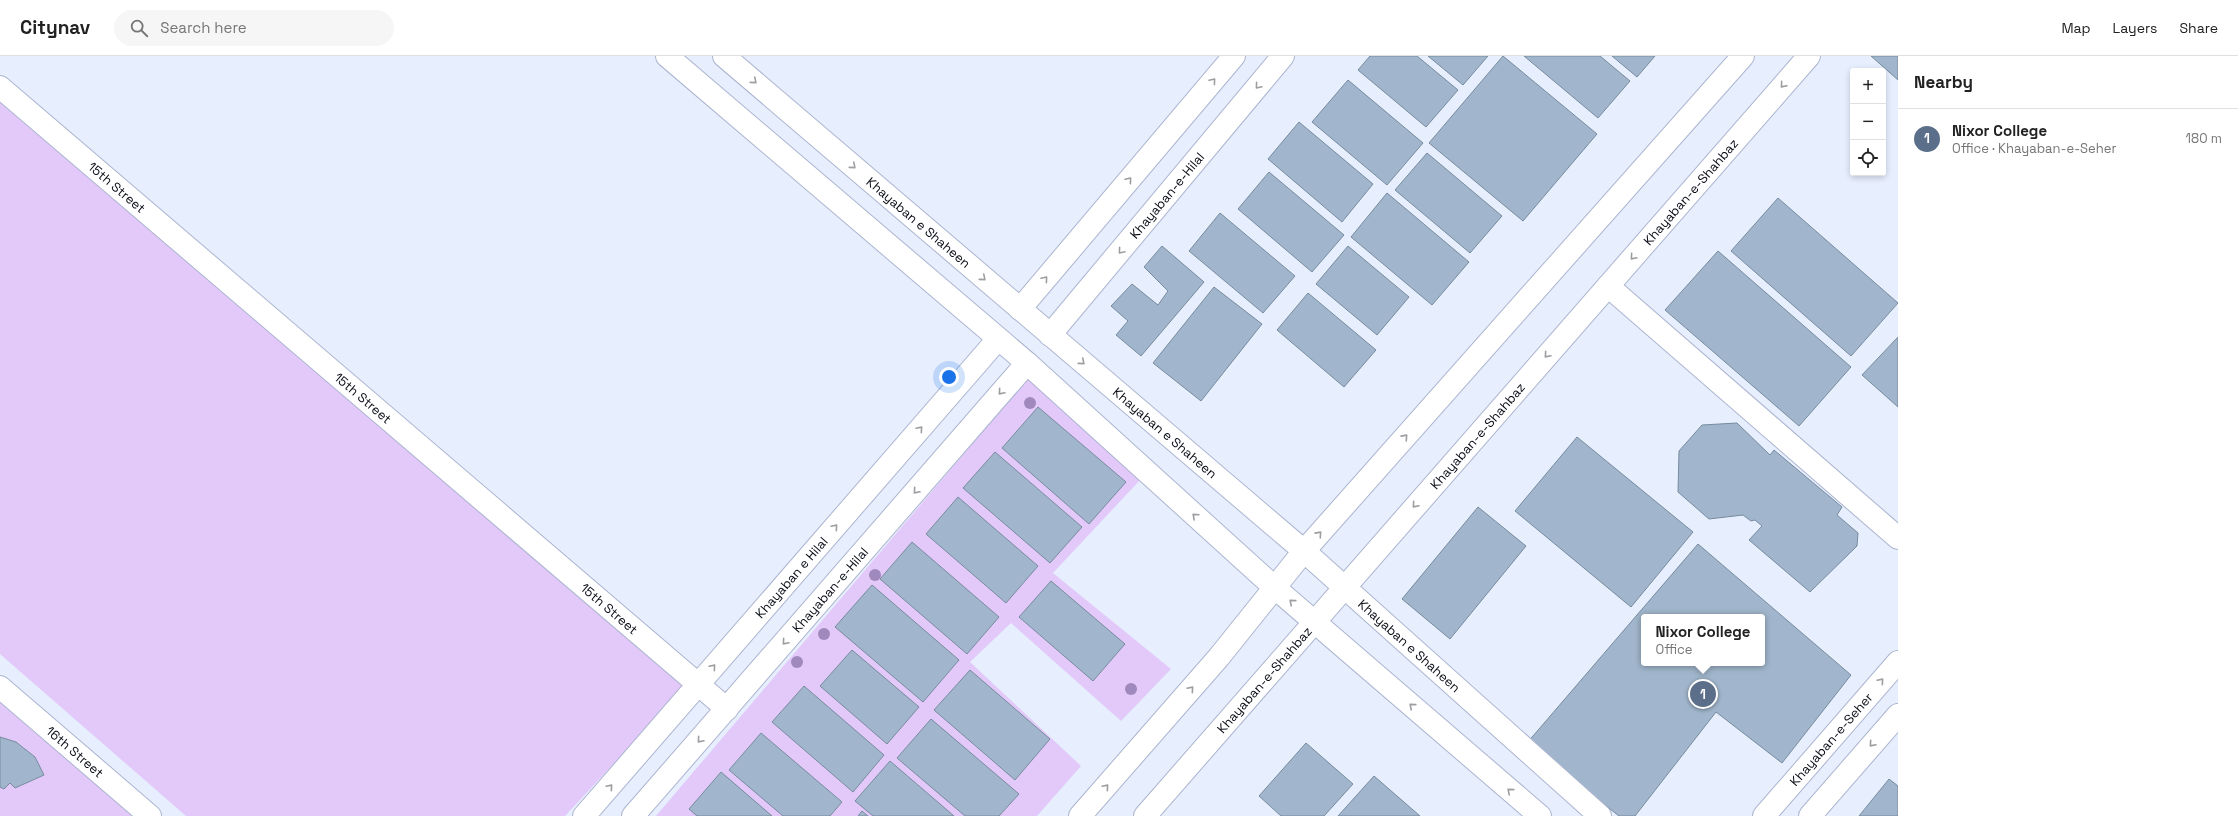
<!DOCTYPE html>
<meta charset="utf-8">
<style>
:root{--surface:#fff;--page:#f6f6f6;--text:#222;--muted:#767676;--line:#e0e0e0;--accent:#41806c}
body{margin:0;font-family:"Space Grotesk",sans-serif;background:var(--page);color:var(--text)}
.controls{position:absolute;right:12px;top:12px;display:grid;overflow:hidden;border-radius:4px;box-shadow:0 2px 6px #0003}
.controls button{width:36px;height:36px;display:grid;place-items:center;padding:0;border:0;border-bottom:1px solid var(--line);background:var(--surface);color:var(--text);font:20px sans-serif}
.you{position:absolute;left:949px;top:321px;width:14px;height:14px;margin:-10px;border:3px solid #fff;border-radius:50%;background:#1a73e8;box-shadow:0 0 0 6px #1a73e833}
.badge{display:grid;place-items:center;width:26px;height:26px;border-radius:50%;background:var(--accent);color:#fff;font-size:13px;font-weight:700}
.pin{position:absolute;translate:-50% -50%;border:2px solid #fff;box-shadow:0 1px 4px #0006}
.popup{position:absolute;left:1641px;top:558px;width:124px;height:52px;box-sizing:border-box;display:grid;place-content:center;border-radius:4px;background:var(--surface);filter:drop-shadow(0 1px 3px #0005);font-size:13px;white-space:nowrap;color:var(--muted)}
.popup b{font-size:15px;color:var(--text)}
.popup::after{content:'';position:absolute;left:50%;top:100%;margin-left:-8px;border:8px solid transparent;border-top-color:var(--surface)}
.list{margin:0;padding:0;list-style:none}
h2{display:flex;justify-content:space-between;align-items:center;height:52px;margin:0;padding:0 16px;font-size:17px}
h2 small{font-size:13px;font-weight:400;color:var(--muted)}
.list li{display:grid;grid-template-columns:26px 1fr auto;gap:12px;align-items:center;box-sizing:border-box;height:60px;padding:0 16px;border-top:1px solid var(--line)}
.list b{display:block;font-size:15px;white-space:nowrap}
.list p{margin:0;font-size:13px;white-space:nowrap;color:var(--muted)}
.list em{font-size:13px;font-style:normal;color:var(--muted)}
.icon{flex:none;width:22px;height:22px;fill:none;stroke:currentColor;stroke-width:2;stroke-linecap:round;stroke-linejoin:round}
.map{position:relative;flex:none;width:1898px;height:760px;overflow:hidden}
header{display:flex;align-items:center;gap:24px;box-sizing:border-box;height:56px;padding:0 20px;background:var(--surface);border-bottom:1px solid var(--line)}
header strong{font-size:19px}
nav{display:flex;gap:22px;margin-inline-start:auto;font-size:14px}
.search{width:280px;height:36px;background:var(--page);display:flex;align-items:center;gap:10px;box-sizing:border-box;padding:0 14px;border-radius:22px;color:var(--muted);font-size:15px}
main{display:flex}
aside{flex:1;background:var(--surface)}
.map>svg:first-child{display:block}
</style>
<header>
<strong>Citynav</strong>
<div class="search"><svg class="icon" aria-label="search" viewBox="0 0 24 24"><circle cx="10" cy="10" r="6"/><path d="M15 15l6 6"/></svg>Search here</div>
<nav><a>Map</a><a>Layers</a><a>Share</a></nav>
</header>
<main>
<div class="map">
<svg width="1898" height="760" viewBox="0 0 1898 760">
<rect width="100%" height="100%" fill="#e7eefe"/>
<g fill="#e2c9f9">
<path d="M0 44 687 629 565 760H186L0 598Z"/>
<path d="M1030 320 1141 423 1053 517 1171 613 1121 665 1011 567 970 606 1081 710 1037 760H656Z"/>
<path d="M0 644 135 760H0Z"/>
</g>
<g fill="#a1b6cc" stroke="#778b9f" fill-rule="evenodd">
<path d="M1370 0H1417L1458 34 1426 71 1358 14Z"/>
<path d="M1428 0H1488L1463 29Z"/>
<path d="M1503 0 1597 78 1523 165 1429 87Z"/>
<path d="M1524 0H1600L1630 25 1598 62Z"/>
<path d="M1612 0H1655L1637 21Z"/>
<path d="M1871 0H1898V24Z"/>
<path d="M1348 24 1423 87 1387 129 1312 66Z"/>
<path d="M1299 66 1373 128 1342 166 1268 103Z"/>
<path d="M1427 97 1502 160 1470 197 1395 134Z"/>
<path d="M1269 116 1344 179 1312 216 1238 153Z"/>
<path d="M1387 137 1469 206 1432 249 1351 181Z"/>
<path d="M1778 142 1898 247 1851 300 1731 195Z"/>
<path d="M1220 157 1295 220 1263 257 1189 195Z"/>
<path d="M1162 190 1204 226 1141 300 1116 279 1128 265 1111 250 1132 228 1158 249 1168 235 1144 211Z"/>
<path d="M1348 190 1409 241 1377 279 1316 228Z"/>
<path d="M1718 195 1851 311 1799 370 1665 254Z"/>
<path d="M1214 231 1262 268 1201 345 1153 307Z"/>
<path d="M1308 237 1376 294 1344 331 1277 274Z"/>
<path d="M1898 281V351L1862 319Z"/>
<path d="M1038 351 1126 426 1089 468 1002 392Z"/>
<path d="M1737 367 1770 399 1774 394 1842 451 1837 459 1858 477 1857 490 1810 536 1749 484 1762 470 1755 464 1751 465 1743 459 1709 463 1678 436 1679 395 1702 369Z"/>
<path d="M1577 381 1693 476 1631 551 1515 455Z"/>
<path d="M995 396 1082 471 1050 507 963 432Z"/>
<path d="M958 441 1038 510 1006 547 926 478Z"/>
<path d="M1478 451 1526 490 1450 583 1402 543Z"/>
<path d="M912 486 999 561 967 598 880 523Z"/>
<path d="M1698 488 1851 619 1782 707 1716 656 1635 760H1619L1527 687ZM1644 561H1762V607H1644Z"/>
<path d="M1051 525 1125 588 1093 625 1019 561Z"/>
<path d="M872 529 959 604 923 646 835 571Z"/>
<path d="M852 594 919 651 887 688 820 630Z"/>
<path d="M970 614 1050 683 1015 724 934 654Z"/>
<path d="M804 630 884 699 853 736 772 666Z"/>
<path d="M931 663 1019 738 999 760H965L897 702Z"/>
<path d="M761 677 842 746 830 760H783L729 714Z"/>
<path d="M0 681 16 686 35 701 44 719 15 732 10 727 4 733 0 731Z"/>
<path d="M1306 687 1353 728 1324 760H1281L1259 740Z"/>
<path d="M890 705 954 760H873L855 745Z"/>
<path d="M721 716 772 760H697L689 753Z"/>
<path d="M1374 720 1420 760H1338Z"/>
<path d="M1889 723 1898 730V760H1859Z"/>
<path d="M862 755 868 760H858Z"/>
</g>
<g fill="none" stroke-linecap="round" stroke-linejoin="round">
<g stroke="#acb5cf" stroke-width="24">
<g id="minor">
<path id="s1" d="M0 31 727 653"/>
<path d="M1608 230 1898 482"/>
<path id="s2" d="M0 631 150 760"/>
</g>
</g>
<g stroke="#acb5cf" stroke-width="24">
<g id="tertiary">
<path d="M1020 253 1234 0"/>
<path id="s3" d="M1050 279 1283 0"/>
<path id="s4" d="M584 760 998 283"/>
<path id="s5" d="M633 760 1027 307"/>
<path id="s6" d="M1764 760 1898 606"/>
<path d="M1810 760 1898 659"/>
</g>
</g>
<g stroke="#acb5cf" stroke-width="24">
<g id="secondary">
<path d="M667 0 1027 307 1274 531 1540 760"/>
<path id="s7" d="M724 0 1304 495 1600 760"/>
<path d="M1080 760 1219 601 1304 495 1743 0"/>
<path id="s8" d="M1145 760 1809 0"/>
</g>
</g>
<use href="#minor" stroke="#fff" stroke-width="22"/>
<use href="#tertiary" stroke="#fff" stroke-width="22"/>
<use href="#secondary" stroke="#fff" stroke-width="22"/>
</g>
<g fill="#a089bd">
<circle cx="1030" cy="347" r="6"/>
<circle cx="875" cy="519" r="6"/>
<circle cx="824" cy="578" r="6"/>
<circle cx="797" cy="606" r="6"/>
<circle cx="1131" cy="633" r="6"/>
</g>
<defs><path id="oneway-chevron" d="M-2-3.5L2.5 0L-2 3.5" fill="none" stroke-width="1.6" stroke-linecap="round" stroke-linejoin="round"/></defs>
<g stroke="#9d9ea1">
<use href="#oneway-chevron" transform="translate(754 25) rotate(41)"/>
<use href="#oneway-chevron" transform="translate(1213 25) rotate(-50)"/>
<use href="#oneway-chevron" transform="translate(1783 29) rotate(131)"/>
<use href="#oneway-chevron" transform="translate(1258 30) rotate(130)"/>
<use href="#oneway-chevron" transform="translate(853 110) rotate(41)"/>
<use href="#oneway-chevron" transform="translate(1129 124) rotate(-50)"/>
<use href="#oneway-chevron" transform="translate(1121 195) rotate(130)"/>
<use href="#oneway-chevron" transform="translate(1633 201) rotate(131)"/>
<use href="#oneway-chevron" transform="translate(983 222) rotate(41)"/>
<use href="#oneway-chevron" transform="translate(1045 223) rotate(-50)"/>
<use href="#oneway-chevron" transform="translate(1547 299) rotate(131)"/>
<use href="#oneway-chevron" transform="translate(1082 306) rotate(40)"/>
<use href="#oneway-chevron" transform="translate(1001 336) rotate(131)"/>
<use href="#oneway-chevron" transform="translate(920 373) rotate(-49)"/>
<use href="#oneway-chevron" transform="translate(1405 381) rotate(-48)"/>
<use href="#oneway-chevron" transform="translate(916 435) rotate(131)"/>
<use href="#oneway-chevron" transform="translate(1415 449) rotate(131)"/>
<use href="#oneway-chevron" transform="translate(1195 460) rotate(-138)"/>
<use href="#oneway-chevron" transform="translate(835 471) rotate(-49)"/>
<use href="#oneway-chevron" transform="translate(1319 478) rotate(-48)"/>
<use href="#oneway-chevron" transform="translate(1292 546) rotate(-139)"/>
<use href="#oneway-chevron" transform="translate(785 586) rotate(131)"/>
<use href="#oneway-chevron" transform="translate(713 611) rotate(-49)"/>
<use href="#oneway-chevron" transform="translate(1881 625) rotate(-49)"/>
<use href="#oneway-chevron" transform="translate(1191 633) rotate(-49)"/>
<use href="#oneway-chevron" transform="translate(1412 650) rotate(-139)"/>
<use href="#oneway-chevron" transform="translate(700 684) rotate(131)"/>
<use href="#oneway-chevron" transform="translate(1872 688) rotate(131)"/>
<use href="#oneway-chevron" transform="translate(610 731) rotate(-49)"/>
<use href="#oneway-chevron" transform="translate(1106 731) rotate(-49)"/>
<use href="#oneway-chevron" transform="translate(1510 735) rotate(-139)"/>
</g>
<g text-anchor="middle" stroke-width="3" stroke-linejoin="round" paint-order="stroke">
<g font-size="13" fill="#090c15" stroke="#fbfbfb">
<text dy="5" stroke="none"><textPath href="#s1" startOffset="154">15th Street</textPath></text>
<text dy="5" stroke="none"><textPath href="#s8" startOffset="829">Khayaban-e-Shahbaz</textPath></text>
<text dy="5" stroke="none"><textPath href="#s3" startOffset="182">Khayaban-e-Hilal</textPath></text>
<text dy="5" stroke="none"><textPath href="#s7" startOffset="256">Khayaban e Shaheen</textPath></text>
<text dy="5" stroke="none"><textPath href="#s1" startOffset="478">15th Street</textPath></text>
<text dy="5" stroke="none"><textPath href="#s7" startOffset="580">Khayaban e Shaheen</textPath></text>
<text dy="5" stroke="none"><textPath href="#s8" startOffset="505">Khayaban-e-Shahbaz</textPath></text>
<text dy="5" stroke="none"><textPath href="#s4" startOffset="316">Khayaban e Hilal</textPath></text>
<text dy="5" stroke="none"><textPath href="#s5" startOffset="300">Khayaban-e-Hilal</textPath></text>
<text dy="5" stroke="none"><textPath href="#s1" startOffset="802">15th Street</textPath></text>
<text dy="5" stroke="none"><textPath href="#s7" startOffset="904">Khayaban e Shaheen</textPath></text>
<text dy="5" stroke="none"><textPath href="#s8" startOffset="181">Khayaban-e-Shahbaz</textPath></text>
<text dy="5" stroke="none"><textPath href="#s6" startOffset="102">Khayaban-e-Seher</textPath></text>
<text dy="5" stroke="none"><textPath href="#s2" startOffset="99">16th Street</textPath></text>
</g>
</g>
</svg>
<div class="controls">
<button>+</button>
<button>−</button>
<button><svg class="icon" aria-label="locate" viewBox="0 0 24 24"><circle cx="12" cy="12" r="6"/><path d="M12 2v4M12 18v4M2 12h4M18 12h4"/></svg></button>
</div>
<div class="you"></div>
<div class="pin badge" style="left:1703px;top:638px;background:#5c6f8a">1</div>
<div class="popup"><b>Nixor College</b>Office</div>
</div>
<aside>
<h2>Nearby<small></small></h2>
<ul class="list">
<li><span class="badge" style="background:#5c6f8a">1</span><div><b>Nixor College</b><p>Office · Khayaban-e-Seher</p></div><em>180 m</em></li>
</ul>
</aside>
</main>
